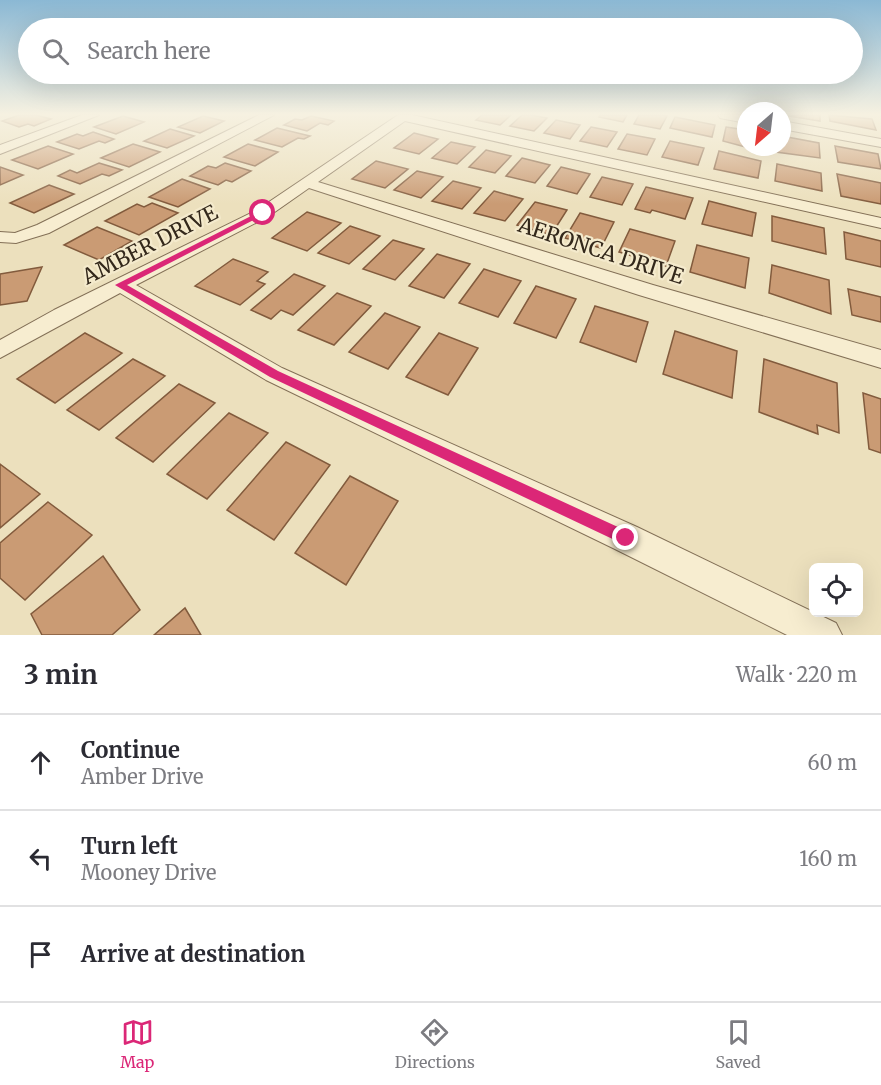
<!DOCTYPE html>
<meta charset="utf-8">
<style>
:root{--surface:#fff;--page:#f2f2f3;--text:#2b2b33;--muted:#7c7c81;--line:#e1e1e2;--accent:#db2777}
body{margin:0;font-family:Merriweather,serif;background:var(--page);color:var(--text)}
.controls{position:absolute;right:18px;bottom:18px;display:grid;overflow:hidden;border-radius:9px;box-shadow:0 6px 24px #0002}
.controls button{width:54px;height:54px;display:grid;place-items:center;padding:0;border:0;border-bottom:2px solid var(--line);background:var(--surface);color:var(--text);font:30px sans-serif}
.compass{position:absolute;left:737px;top:102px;width:54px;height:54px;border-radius:50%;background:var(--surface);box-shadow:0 6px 24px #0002;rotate:208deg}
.stop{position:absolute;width:18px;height:18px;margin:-14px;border:4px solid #db2777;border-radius:50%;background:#fff}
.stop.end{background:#db2777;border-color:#fff;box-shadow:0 2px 6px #0008}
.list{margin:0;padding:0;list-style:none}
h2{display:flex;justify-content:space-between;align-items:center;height:78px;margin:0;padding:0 24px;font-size:26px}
h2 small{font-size:20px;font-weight:400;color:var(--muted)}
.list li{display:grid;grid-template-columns:39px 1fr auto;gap:18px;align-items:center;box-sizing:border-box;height:96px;padding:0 24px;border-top:2px solid var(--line)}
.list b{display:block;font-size:22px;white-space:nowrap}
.list p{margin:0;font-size:20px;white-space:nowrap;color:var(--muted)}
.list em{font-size:20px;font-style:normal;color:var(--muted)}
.icon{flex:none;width:33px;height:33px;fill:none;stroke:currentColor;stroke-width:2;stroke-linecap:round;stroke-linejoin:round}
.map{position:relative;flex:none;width:881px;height:635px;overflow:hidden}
.search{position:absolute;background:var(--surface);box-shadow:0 6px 24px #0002;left:18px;right:18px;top:18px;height:66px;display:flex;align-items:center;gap:15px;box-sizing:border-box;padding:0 21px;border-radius:33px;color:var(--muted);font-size:22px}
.sheet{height:366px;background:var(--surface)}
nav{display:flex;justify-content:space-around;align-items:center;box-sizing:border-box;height:84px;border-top:2px solid var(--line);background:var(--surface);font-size:16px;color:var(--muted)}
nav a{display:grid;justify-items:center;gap:3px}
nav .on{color:var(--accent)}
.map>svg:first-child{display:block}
</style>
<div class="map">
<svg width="881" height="635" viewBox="0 0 881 635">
<rect width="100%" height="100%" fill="#ece0bd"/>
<g fill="#ca9b74" stroke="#825b3d" stroke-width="1.5">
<path d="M19 115H36L51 119 34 126 28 124 19 127 2 121Z"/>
<path d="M482 115H511L500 125 476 120Z"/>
<path d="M522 115H531L547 118 534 131 510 126Z"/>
<path d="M600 115H627L623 122 599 117Z"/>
<path d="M639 115H663L667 116 660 129 634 124Z"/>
<path d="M783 115H820V121Z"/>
<path d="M829 115 872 119 876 130 830 121Z"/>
<path d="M123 116 144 122 116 134 94 127Z"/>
<path d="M203 116 224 121 200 133 178 127Z"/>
<path d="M311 116 334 121 328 125 320 123 307 131 284 125 295 119 302 120Z"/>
<path d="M675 117 715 125 712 137 670 128Z"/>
<path d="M556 120 580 125 570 139 544 133Z"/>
<path d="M591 127 617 132 607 147 580 141Z"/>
<path d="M726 127 746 130V147H753V149L723 141Z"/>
<path d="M277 128 310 136 304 139 298 138 282 147 255 140Z"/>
<path d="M170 129 194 136 167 148 144 141Z"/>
<path d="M93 132 114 139 105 143 99 141 79 149 57 142 77 134 83 136Z"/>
<path d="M414 133 438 139 419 154 394 148Z"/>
<path d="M627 134 655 139 647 155 618 149Z"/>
<path d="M782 136 819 143 820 158 776 152 777 147H782Z"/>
<path d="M670 141 704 148 698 165 662 157Z"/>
<path d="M451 142 475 147 457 164 432 158Z"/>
<path d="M133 144 160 152 129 167 101 158Z"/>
<path d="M248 144 278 152 255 166 224 157Z"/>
<path d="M48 146 73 154 38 169 12 160Z"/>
<path d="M835 146 878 154 881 169 838 162Z"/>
<path d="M486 150 511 156 495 173 469 167Z"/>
<path d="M719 151 761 161 758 178 714 169Z"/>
<path d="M522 158 550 165 535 183 506 176Z"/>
<path d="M376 161 408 169 385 188 352 179Z"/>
<path d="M99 163 122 170 109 176 102 174 80 184 58 176 70 170 77 173Z"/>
<path d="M225 163 251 171 232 182 226 180 218 185 190 176 208 166 216 168Z"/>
<path d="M777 164 821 173 822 191 775 181Z"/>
<path d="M0 167 23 175 0 185Z"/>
<path d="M561 167 590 174 577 194 547 186Z"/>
<path d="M417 171 443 177 421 198 394 190Z"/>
<path d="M837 174 881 183V204L841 196Z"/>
<path d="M602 177 633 184 622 205 590 197Z"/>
<path d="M182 179 210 189 178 207 149 197Z"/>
<path d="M453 181 481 188 462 209 432 201Z"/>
<path d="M49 185 74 194 34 213 10 203Z"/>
<path d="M646 187 693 198 685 219 652 210 650 213 635 209Z"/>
<path d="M494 191 523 199 505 221 474 213Z"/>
<path d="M709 201 756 213 752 236 702 224Z"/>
<path d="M535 202 567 210 551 235 517 225Z"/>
<path d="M152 203 178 213 139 235 105 221 137 204 144 207Z"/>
<path d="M307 212 341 223 307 251 272 238Z"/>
<path d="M580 213 614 222 601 248 565 238Z"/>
<path d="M772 216 824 228 826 254 772 241Z"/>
<path d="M350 226 380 236 349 264 318 253Z"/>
<path d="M97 227 132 241 99 260 64 245Z"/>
<path d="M630 229 675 241 666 266 619 252Z"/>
<path d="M844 232 881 241V267L846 259Z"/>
<path d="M393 240 424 249 395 280 363 269Z"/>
<path d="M697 245 749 258 745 288 690 272Z"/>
<path d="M437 254 470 264 444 298 409 286Z"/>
<path d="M233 259 268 272 257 281 265 284 240 305 195 286Z"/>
<path d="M772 265 829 280 831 314 769 293Z"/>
<path d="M42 267 27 301 0 305V274Z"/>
<path d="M484 269 521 281 498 317 459 303Z"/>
<path d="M294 274 325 286 293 315 281 310 271 319 251 310Z"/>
<path d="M536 286 576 299 556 338 514 323Z"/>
<path d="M848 289 881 297V322L852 315Z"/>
<path d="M337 293 371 306 334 345 298 330Z"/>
<path d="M595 306 648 322 636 362 580 342Z"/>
<path d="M385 313 420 327 388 369 349 352Z"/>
<path d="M675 331 737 351 732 398 663 374Z"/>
<path d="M85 333 122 353 55 403 17 379Z"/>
<path d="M439 333 478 348 448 395 406 377Z"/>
<path d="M133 359 165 376 99 430 67 410Z"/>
<path d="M764 359 837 383 839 433 817 425 818 434 759 412Z"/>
<path d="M179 384 215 403 153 462 116 438Z"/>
<path d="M863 393 881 399V453L869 449Z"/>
<path d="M229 413 268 433 207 499 167 474Z"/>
<path d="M286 442 330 465 274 540 227 510Z"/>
<path d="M0 464 40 494 0 528Z"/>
<path d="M350 476 398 501 346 585 295 553Z"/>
<path d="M48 502 92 535 25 600 0 578V543Z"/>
<path d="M103 556 140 610 112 635H42L31 614Z"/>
<path d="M185 608 201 635H154Z"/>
</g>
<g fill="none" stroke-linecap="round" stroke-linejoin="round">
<g stroke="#837057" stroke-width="2">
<g id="minor">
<path d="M82 115H99L0 154V145Z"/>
<path d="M259 115H274L49 233 16 243 0 242V232L15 233 37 225Z"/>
<path d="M398 115H412L881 218V228L405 121 318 182 653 285 881 350V368L639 295 309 188 269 216 136 285 282 368 637 527 836 623 842 635H787L615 549 266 380 120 293 0 358V340L54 310 257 210Z"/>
<path d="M718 115H746V123L720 118Z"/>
<path d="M782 121 881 139V147L782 129Z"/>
</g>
</g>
<use href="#minor" fill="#f7edd0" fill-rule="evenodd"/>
</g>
<linearGradient id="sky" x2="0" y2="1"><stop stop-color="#8bb8d4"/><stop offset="0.56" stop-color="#f6f1e1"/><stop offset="1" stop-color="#f6f1e1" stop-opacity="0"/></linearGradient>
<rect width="881" height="204" fill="url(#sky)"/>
<path fill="#db2777" d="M261 211 267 213 127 285 278 371 631 533 634 538 631 543 626 545 621 543 270 377 115 285Z"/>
<g text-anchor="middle" stroke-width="4.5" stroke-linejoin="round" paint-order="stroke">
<g font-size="21" fill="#33281b" stroke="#f4eacc">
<text transform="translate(150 245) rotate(-27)" y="7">AMBER DRIVE</text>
<text transform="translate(601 251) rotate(18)" y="7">AERONCA DRIVE</text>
</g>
</g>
</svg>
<div class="controls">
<button><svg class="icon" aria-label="locate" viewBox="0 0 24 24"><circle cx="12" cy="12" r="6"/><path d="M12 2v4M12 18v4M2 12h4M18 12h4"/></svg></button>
</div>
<svg class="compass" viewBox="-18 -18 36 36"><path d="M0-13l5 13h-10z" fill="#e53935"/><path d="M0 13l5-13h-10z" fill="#7c7c81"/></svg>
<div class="stop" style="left:263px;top:213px"></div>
<div class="stop end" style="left:626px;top:538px"></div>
<div class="search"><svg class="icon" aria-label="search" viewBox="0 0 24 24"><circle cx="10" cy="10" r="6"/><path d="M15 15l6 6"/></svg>Search here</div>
</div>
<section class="sheet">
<h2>3 min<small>Walk · 220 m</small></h2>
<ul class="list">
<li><svg class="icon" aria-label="ahead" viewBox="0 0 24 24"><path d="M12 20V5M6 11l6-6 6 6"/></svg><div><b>Continue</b><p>Amber Drive</p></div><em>60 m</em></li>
<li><svg class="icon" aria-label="left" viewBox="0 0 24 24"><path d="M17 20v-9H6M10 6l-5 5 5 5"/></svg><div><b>Turn left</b><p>Mooney Drive</p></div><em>160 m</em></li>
<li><svg class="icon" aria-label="arrive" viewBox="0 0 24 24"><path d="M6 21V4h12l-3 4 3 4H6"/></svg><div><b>Arrive at destination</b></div></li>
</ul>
</section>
<nav>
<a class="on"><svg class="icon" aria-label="map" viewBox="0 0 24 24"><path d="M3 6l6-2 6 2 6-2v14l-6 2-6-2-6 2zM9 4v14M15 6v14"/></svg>Map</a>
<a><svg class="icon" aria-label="directions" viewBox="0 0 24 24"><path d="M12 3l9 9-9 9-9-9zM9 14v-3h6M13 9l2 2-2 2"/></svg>Directions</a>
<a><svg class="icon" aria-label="saved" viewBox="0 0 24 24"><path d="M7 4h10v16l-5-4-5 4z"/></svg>Saved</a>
</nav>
